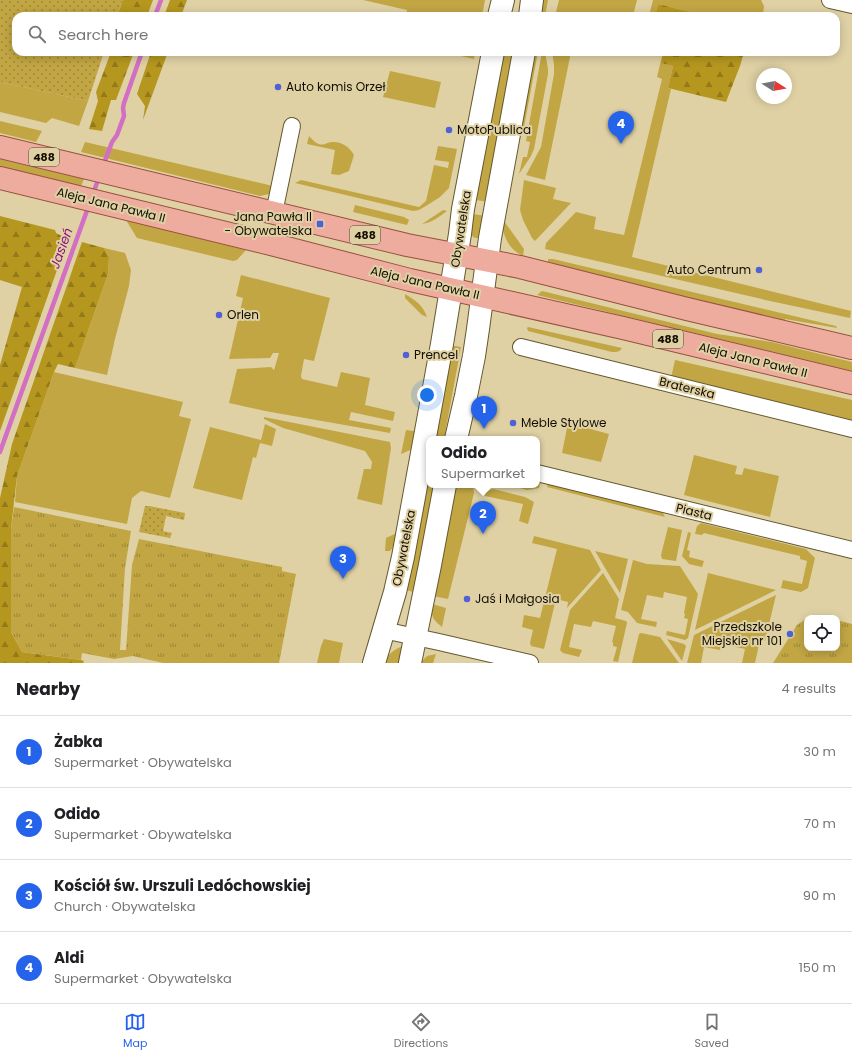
<!DOCTYPE html>
<meta charset="utf-8">
<style>
:root{--surface:#fff;--page:#f2f2f2;--text:#202124;--muted:#757577;--line:#e0e0e0;--accent:#2563eb}
body{margin:0;font-family:Poppins,sans-serif;background:var(--page);color:var(--text)}
.controls{position:absolute;right:12px;bottom:12px;display:grid;overflow:hidden;border-radius:8px;box-shadow:0 2px 10px #0003}
.controls button{width:36px;height:36px;display:grid;place-items:center;padding:0;border:0;border-bottom:1px solid var(--line);background:var(--surface);color:var(--text);font:20px sans-serif}
.compass{position:absolute;left:756px;top:68px;width:36px;height:36px;border-radius:50%;background:var(--surface);box-shadow:0 2px 10px #0003;rotate:101deg}
.you{position:absolute;left:427px;top:395px;width:14px;height:14px;margin:-10px;border:3px solid #fff;border-radius:50%;background:#1a73e8;box-shadow:0 0 0 6px #1a73e833}
.badge{display:grid;place-items:center;width:26px;height:26px;border-radius:50%;background:var(--accent);color:#fff;font-size:13px;font-weight:700}
.pin{position:absolute;translate:-50% -33px;filter:drop-shadow(0 1px 2px #0008)}
.pin::after{content:'';position:absolute;top:21px;width:14px;height:12px;background:inherit;clip-path:polygon(0 0,100% 0,50% 100%)}
.popup{position:absolute;left:426px;top:436px;width:114px;height:52px;box-sizing:border-box;display:grid;place-content:center;border-radius:8px;background:var(--surface);filter:drop-shadow(0 1px 3px #0005);font-size:13px;white-space:nowrap;color:var(--muted)}
.popup b{font-size:15px;color:var(--text)}
.popup::after{content:'';position:absolute;left:50%;top:100%;margin-left:-8px;border:8px solid transparent;border-top-color:var(--surface)}
.list{margin:0;padding:0;list-style:none}
h2{display:flex;justify-content:space-between;align-items:center;height:52px;margin:0;padding:0 16px;font-size:17px}
h2 small{font-size:13px;font-weight:400;color:var(--muted)}
.list li{display:grid;grid-template-columns:26px 1fr auto;gap:12px;align-items:center;box-sizing:border-box;height:72px;padding:0 16px;border-top:1px solid var(--line)}
.list b{display:block;font-size:15px;white-space:nowrap}
.list p{margin:0;font-size:13px;white-space:nowrap;color:var(--muted)}
.list em{font-size:13px;font-style:normal;color:var(--muted)}
.icon{flex:none;width:22px;height:22px;fill:none;stroke:currentColor;stroke-width:2;stroke-linecap:round;stroke-linejoin:round}
.map{position:relative;flex:none;width:852px;height:663px;overflow:hidden}
.search{position:absolute;background:var(--surface);box-shadow:0 2px 10px #0003;left:12px;right:12px;top:12px;height:44px;display:flex;align-items:center;gap:10px;box-sizing:border-box;padding:0 14px;border-radius:12px;color:var(--muted);font-size:15px}
.sheet{height:340px;background:var(--surface)}
nav{display:flex;justify-content:space-around;align-items:center;box-sizing:border-box;height:56px;border-top:1px solid var(--line);background:var(--surface);font-size:11px;color:var(--muted)}
nav a{display:grid;justify-items:center;gap:2px}
nav .on{color:var(--accent)}
.map>svg:first-child{display:block}
</style>
<div class="map">
<svg width="852" height="663" viewBox="0 0 852 663">
<defs>
<pattern id="forest-firs" width="22" height="20" patternUnits="userSpaceOnUse"><rect width="22" height="20" fill="#b5961f"/><path d="M5 1l3.5 6h-7zM16 11l3.5 6h-7z" fill="#927919"/></pattern>
<pattern id="park-tufts" width="24" height="20" patternUnits="userSpaceOnUse"><rect width="24" height="20" fill="#c2a644"/><path d="M3 7l-1-3M5 7V3M7 7l1-3M15 17l-1-3M17 17v-4M19 17l1-3" fill="none" stroke="#9c8636"/></pattern>
<pattern id="garden-dots" width="8" height="8" patternUnits="userSpaceOnUse"><rect width="8" height="8" fill="#c2a644"/><path d="M2 2h.1M6 6h.1" fill="none" stroke="#9c8636" stroke-width="1.8" stroke-linecap="round"/></pattern>
</defs>
<rect width="100%" height="100%" fill="#dfd1a4"/>
<g fill="#c2a644">
<path d="M363 0H485L482 16H406L407 10Z"/>
<path d="M541 0H548L545 16H538Z"/>
<path d="M559 0H637L633 16H555Z"/>
<path d="M653 0H761L764 6 763 15 761 16H707L658 4 655 16H649Z"/>
<path d="M444 52H475L474 59Z"/>
<path d="M504 52H516L488 202 476 200Z"/>
<path d="M532 52H538L524 127 519 126Z"/>
<path d="M542 52H545L548 69V74L534 149 531 156 519 174 523 157H527L530 142 526 141Z"/>
<path d="M552 52H571L545 180 526 175 541 147 554 74V65Z"/>
<path d="M663 52H664L662 63 673 66 668 88 671 89 632 257 851 311 850 318 770 301 545 249 546 243 576 212 596 217 594 229 624 235 662 79 657 77Z"/>
<path d="M390 71 441 82 435 108 383 97Z"/>
<path d="M0 82 88 101 79 126 52 118 46 123 0 112Z"/>
<path d="M0 121 42 131 36 142 0 133Z"/>
<path d="M309 136C312 139 315 143 319 144 324 146 327 142 332 142 341 141 350 147 354 155L349 171 339 175 331 174 335 150 307 144Z"/>
<path d="M85 142 273 186 269 194 260 196 81 152Z"/>
<path d="M438 146 457 149 449 188 440 197 426 206 419 210 413 211 295 183 301 180 419 207 426 201 434 165 448 168 449 162 435 160Z"/>
<path d="M0 159 84 179 81 186 0 166Z"/>
<path d="M524 180 556 188 553 199 571 203 535 241 532 238 523 220 520 210Z"/>
<path d="M355 205 404 217 409 220 407 225 353 212Z"/>
<path d="M443 210 447 211C440 216 432 223 422 224Z"/>
<path d="M473 214 486 216 481 237C466 243 472 221 473 214Z"/>
<path d="M126 220 246 250 237 260 233 261 137 238Z"/>
<path d="M504 221 524 249 523 256C510 250 505 240 502 226Z"/>
<path d="M104 248 125 253 131 270 129 286 115 339 107 375 75 368 108 274 109 257Z"/>
<path d="M548 259H553L836 326 837 328 785 319V322L548 262Z"/>
<path d="M241 275 330 298 314 361 304 359 301 376 302 379 337 387 341 372 370 378 365 405 395 412 393 421 351 412 349 420 391 428 390 433 265 411 229 403 237 369 271 367 274 370 279 353H273L270 358 229 359 243 298 236 296Z"/>
<path d="M542 291 717 334 772 342 852 362V371L537 295Z"/>
<path d="M405 294C415 300 423 305 427 317L422 315 405 298Z"/>
<path d="M528 327 622 348C620 352 617 352 612 352L528 331 527 328Z"/>
<path d="M449 345 461 347 444 439H433Z"/>
<path d="M675 360 852 400V421L671 378Z"/>
<path d="M54 372 183 402 179 416 191 419 170 498 141 491 132 498 127 524 15 502 17 476Z"/>
<path d="M264 417 390 442 391 448 382 505 357 499 364 469H371L372 462 365 451 283 428 264 419Z"/>
<path d="M568 423 609 434 601 462 562 453Z"/>
<path d="M265 424 276 429 272 446 260 443 256 458 253 457 242 500 193 488 210 427 261 440Z"/>
<path d="M406 430 414 431 415 433V448L401 454Z"/>
<path d="M694 455 737 466 735 474 742 475 744 468 779 476 770 517 684 495Z"/>
<path d="M429 460V485H436L417 593 406 590Z"/>
<path d="M537 479 541 480 539 488 527 490 509 485H537Z"/>
<path d="M548 482 661 509 665 517 547 487Z"/>
<path d="M455 485H470L473 487 474 493 448 599 433 596Z"/>
<path d="M493 489 525 497 534 502 528 524 519 521 523 504 485 496 486 492Z"/>
<path d="M701 523 806 549 815 558 808 588 801 592 781 588 783 580 802 584 807 561 800 559V556L704 533 702 535 695 534 697 526Z"/>
<path d="M668 527 682 530 676 561 662 559 661 555Z"/>
<path d="M399 532 398 541 390 551H385L386 538Z"/>
<path d="M688 532 691 533 687 550 690 551 689 557 704 561 702 567 689 564 682 556Z"/>
<path d="M534 536 590 550 601 570 567 608 568 602 556 599 544 649 531 646 530 643 533 630 522 627 524 615 540 618 557 549 532 543Z"/>
<path d="M595 551 628 559 620 593Z"/>
<path d="M633 560 647 564 680 566 698 594 688 638 685 640 666 635 667 631 685 635 688 619 684 618 685 614 684 613 687 597 664 592 663 598 647 595 641 619 657 622 656 627 637 623 628 612 621 610Z"/>
<path d="M603 573 619 599 615 618 626 621 627 623 618 662 613 661 617 647 613 646V642H612L616 626 593 621 591 627 574 624 569 647 582 650 579 657 563 653 560 650 570 610Z"/>
<path d="M708 573 776 590 695 630Z"/>
<path d="M776 595 765 641 760 640 755 663H742L745 649 722 644 720 650 704 647 701 663H687L694 635Z"/>
<path d="M432 604 446 608 442 627C432 619 431 616 432 604Z"/>
<path d="M641 633 660 637 679 663H632L639 634Z"/>
<path d="M324 639 343 643 339 663H317L321 646Z"/>
<path d="M667 639 684 644 686 646 682 661Z"/>
<path d="M404 646 402 663H383C388 654 395 648 404 646Z"/>
<path d="M436 654 433 663H420L427 656Z"/>
</g>
<g fill="url(#forest-firs)">
<path d="M123 0H153L147 16H117Z"/>
<path d="M170 0H187L181 16H164Z"/>
<path d="M658 4 707 16H655Z"/>
<path d="M111 52H134L116 100H111L102 131 89 129 98 101 96 92Z"/>
<path d="M151 52H168L143 120 145 106 137 94Z"/>
<path d="M664 52H744L740 66 726 102 668 88 673 66 661 63Z"/>
<path d="M0 216 55 230 56 233 68 239 0 431V365L22 287 0 280Z"/>
<path d="M82 242 104 248 109 257 108 274 75 368 58 364 54 372 17 476 14 502 11 529V632L22 652 81 660 84 661 83 663H0V498L12 444Z"/>
</g>
<g fill="url(#park-tufts)">
<path d="M14 507 131 531 125 568 120 650H126L132 565 139 539 282 567V571L296 574 279 663H163L133 656 114 659 82 653 81 660 22 652 11 632V529Z"/>
<path d="M807 618V648H837V620L852 624V663H773L797 625Z"/>
</g>
<g fill="url(#garden-dots)">
<path d="M0 0H123L117 16H16V52H104L88 101 0 82Z"/>
<path d="M145 506H149L185 513 184 520 166 516 163 531 172 533 170 538 139 532Z"/>
</g>
<g fill="none" stroke-linecap="round" stroke-linejoin="round">
<g stroke="#d26ec4" stroke-width="4.5">
<path d="M155 16 161 0"/>
<path d="M103 166 112 142 117 135 124 116 123 108 124 103 142 52"/>
<path d="M93 194 99 177"/>
<path d="M0 452 89 205"/>
</g>
<g stroke="#65592f" stroke-width="18">
<g id="minor">
<path d="M830 0 852 5"/>
<path d="M274 213 292 126"/>
<path d="M521 347 852 429"/>
<path d="M537 473 852 550"/>
<path d="M383 630 439 642 530 663"/>
</g>
</g>
<g stroke="#65592f" stroke-width="24">
<g id="secondary">
<path d="M499 16 503 0"/>
<path d="M530 16 532 0"/>
<path d="M456 439 466 396 474 356 478 329 490 238 524 52"/>
<path d="M374 663 395 592 403 557 442 344 460 234 463 209 493 52"/>
<path d="M410 663 430 565 445 485"/>
</g>
</g>
<g stroke="#99503d" stroke-width="24">
<g id="primary">
<path d="M0 147 407 245 520 267 687 309 852 348"/>
<path d="M0 178 275 245 410 280 623 328 852 383"/>
</g>
</g>
<use href="#minor" stroke="#fff" stroke-width="16"/>
<use href="#secondary" stroke="#fff" stroke-width="22"/>
<use href="#primary" stroke="#edac9e" stroke-width="22"/>
</g>
<g fill="#5060d6" stroke="#dfd1a4" stroke-width="1.5">
<circle cx="278" cy="87" r="4"/>
<circle cx="449" cy="130" r="4"/>
<rect x="316" y="220" width="8" height="8" rx="2"/>
<circle cx="759" cy="270" r="4"/>
<circle cx="219" cy="315" r="4"/>
<circle cx="406" cy="355" r="4"/>
<circle cx="513" cy="423" r="4"/>
<circle cx="467" cy="599" r="4"/>
<circle cx="790" cy="634" r="4"/>
</g>
<g text-anchor="middle" stroke-width="4" stroke-linejoin="round" paint-order="stroke">
<g fill="#dfd1a4" stroke="#504832" stroke-width="1">
<rect x="29" y="148" width="30" height="18" rx="3"/>
<rect x="350" y="226" width="30" height="18" rx="3"/>
<rect x="653" y="330" width="30" height="18" rx="3"/>
</g>
<g font-size="11" font-weight="bold" fill="#130e01">
<text x="44" y="161">488</text>
<text x="365" y="239">488</text>
<text x="668" y="343">488</text>
</g>
<g font-size="12" fill="#130e01" stroke="#dfd1a4" text-anchor="start">
<text x="286" y="91">Auto komis Orzeł</text>
<text x="457" y="134">MotoPublica</text>
<text x="312" y="221" text-anchor="end">Jana Pawła II<tspan x="312" dy="14">- Obywatelska</tspan></text>
<text x="751" y="274" text-anchor="end">Auto Centrum</text>
<text x="227" y="319">Orlen</text>
<text x="414" y="359">Prencel</text>
<text x="521" y="427">Meble Stylowe</text>
<text x="475" y="603">Jaś i Małgosia</text>
<text x="782" y="631" text-anchor="end">Przedszkole<tspan x="782" dy="14">Miejskie nr 101</tspan></text>
</g>
<g font-size="12" fill="#130e01" stroke="#dfd1a4">
<text transform="translate(111 205) rotate(14)" y="4">Aleja Jana Pawła II</text>
<text transform="translate(461 229) rotate(-81)" y="4">Obywatelska</text>
<text transform="translate(425 283) rotate(13)" y="4">Aleja Jana Pawła II</text>
<text transform="translate(753 360) rotate(14)" y="4">Aleja Jana Pawła II</text>
<text transform="translate(687 388) rotate(14)" y="4">Braterska</text>
<text transform="translate(694 512) rotate(14)" y="4">Piasta</text>
<text transform="translate(404 548) rotate(-79)" y="4">Obywatelska</text>
</g>
<g font-size="13" font-style="italic" fill="#901184" stroke="#dfd1a4">
<text transform="translate(61 248) rotate(-70)" y="5">Jasień</text>
</g>
</g>
</svg>
<div class="controls">
<button><svg class="icon" aria-label="locate" viewBox="0 0 24 24"><circle cx="12" cy="12" r="6"/><path d="M12 2v4M12 18v4M2 12h4M18 12h4"/></svg></button>
</div>
<svg class="compass" viewBox="-18 -18 36 36"><path d="M0-13l5 13h-10z" fill="#e53935"/><path d="M0 13l5-13h-10z" fill="#757577"/></svg>
<div class="you"></div>
<div class="pin badge" style="left:484px;top:429px">1</div>
<div class="pin badge" style="left:483px;top:534px">2</div>
<div class="popup"><b>Odido</b>Supermarket</div>
<div class="pin badge" style="left:343px;top:579px">3</div>
<div class="pin badge" style="left:621px;top:144px">4</div>
<div class="search"><svg class="icon" aria-label="search" viewBox="0 0 24 24"><circle cx="10" cy="10" r="6"/><path d="M15 15l6 6"/></svg>Search here</div>
</div>
<section class="sheet">
<h2>Nearby<small>4 results</small></h2>
<ul class="list">
<li><span class="badge">1</span><div><b>Żabka</b><p>Supermarket · Obywatelska</p></div><em>30 m</em></li>
<li><span class="badge">2</span><div><b>Odido</b><p>Supermarket · Obywatelska</p></div><em>70 m</em></li>
<li><span class="badge">3</span><div><b>Kościół św. Urszuli Ledóchowskiej</b><p>Church · Obywatelska</p></div><em>90 m</em></li>
<li><span class="badge">4</span><div><b>Aldi</b><p>Supermarket · Obywatelska</p></div><em>150 m</em></li>
</ul>
</section>
<nav>
<a class="on"><svg class="icon" aria-label="map" viewBox="0 0 24 24"><path d="M3 6l6-2 6 2 6-2v14l-6 2-6-2-6 2zM9 4v14M15 6v14"/></svg>Map</a>
<a><svg class="icon" aria-label="directions" viewBox="0 0 24 24"><path d="M12 3l9 9-9 9-9-9zM9 14v-3h6M13 9l2 2-2 2"/></svg>Directions</a>
<a><svg class="icon" aria-label="saved" viewBox="0 0 24 24"><path d="M7 4h10v16l-5-4-5 4z"/></svg>Saved</a>
</nav>
